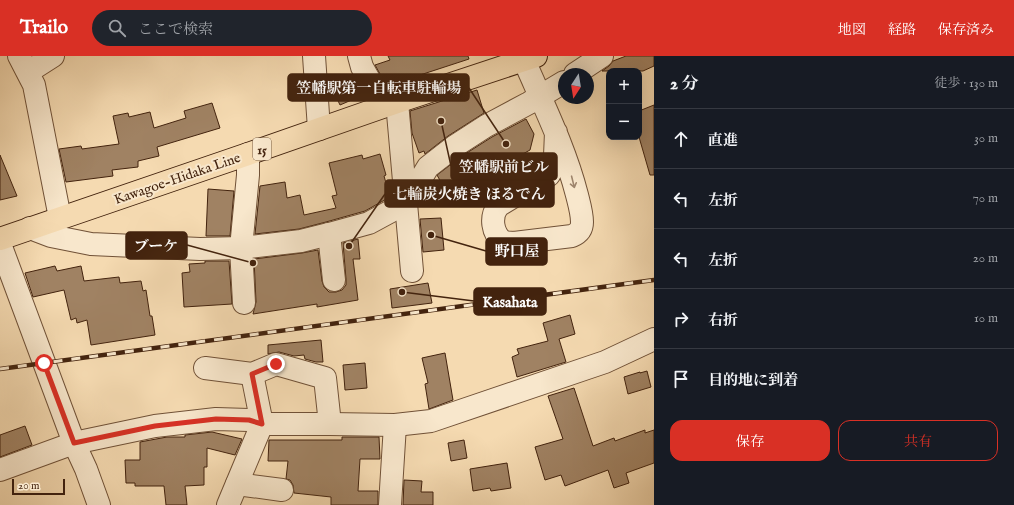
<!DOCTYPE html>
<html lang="ja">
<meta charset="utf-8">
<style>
:root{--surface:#171b24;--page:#20242c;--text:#f1f3f6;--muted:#9ea1a6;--line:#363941;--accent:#d93025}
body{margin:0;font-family:"IM FELL English","Noto Serif JP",serif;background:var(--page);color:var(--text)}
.controls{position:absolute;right:12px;top:12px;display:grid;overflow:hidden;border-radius:8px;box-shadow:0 4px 16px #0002}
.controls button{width:36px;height:36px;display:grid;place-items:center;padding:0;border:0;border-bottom:1px solid var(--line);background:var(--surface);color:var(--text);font:20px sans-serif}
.compass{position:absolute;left:558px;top:12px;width:36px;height:36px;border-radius:50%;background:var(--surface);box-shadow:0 4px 16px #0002;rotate:192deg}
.scale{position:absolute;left:12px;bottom:10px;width:53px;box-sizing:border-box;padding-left:4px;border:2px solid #43230e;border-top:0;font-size:11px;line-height:14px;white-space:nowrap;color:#43230e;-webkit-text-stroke:3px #f8e7cc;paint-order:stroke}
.stop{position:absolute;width:12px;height:12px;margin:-9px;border:3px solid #d93025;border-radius:50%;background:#fff}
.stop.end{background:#d93025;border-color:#fff;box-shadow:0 1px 4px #0008}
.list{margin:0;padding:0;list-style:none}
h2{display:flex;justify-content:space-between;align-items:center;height:52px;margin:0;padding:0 16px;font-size:17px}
h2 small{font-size:13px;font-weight:400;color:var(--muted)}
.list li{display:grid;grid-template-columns:26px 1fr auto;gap:12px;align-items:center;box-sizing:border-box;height:60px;padding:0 16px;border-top:1px solid var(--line)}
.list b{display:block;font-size:15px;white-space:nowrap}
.list em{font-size:13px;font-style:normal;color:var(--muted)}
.actions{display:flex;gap:8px;padding:12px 16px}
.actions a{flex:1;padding:9px 0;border:1px solid var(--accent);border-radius:12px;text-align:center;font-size:14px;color:var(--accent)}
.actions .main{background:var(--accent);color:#fff}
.icon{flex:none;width:22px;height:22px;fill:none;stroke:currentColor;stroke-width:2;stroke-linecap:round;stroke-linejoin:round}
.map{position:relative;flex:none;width:654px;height:449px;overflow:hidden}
header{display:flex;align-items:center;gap:24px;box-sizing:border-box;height:56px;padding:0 20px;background:var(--accent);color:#fff}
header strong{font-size:19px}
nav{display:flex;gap:22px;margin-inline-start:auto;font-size:14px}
.search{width:280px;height:36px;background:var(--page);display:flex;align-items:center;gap:10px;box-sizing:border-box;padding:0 14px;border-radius:22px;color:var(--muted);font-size:15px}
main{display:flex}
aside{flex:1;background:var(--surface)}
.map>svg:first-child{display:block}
</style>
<header>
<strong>Trailo</strong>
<div class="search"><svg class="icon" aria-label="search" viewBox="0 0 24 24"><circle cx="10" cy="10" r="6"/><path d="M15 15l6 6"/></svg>ここで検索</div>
<nav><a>地図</a><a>経路</a><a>保存済み</a></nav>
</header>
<main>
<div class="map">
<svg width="654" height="449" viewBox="0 0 654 449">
<rect width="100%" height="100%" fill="#f5dab1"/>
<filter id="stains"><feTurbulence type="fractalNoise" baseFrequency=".005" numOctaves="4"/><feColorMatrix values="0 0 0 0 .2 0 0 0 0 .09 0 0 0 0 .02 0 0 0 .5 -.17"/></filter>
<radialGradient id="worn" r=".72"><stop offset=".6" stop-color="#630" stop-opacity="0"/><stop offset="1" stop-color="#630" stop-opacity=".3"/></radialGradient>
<g fill="#a08263" stroke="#43230e">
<path d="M388 0H468L469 3 414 21V22L396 29 394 24 385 27 375 9 390 4Z"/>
<path d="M626 0H654V10L643 15H602L609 10 613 5Z"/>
<path d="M352 19 363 39 340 49 333 34 340 30 338 25Z"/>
<path d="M477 34 484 57 448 80 425 98 424 95 419 97 412 77 410 55Z"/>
<path d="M212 47 220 72 157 91 159 100 138 105V111L112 114 113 120 66 126 59 93 81 90 82 93 119 88 113 60 128 57 129 61 150 56 154 72 186 62 184 55Z"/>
<path d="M654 49V119H650L639 81V55Z"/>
<path d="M526 63 534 78 530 94 494 114 499 123 454 150 437 119 462 100 492 81Z"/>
<path d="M380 98 386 119 384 120 390 141 365 155 326 166 299 173 255 178 260 130 285 126 287 142 300 139 304 159 336 152 332 140 337 139 329 107 362 99 363 103Z"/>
<path d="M0 99 17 140 0 144Z"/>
<path d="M208 133 234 135 230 180H206Z"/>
<path d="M441 162 444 194 423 196 420 163Z"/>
<path d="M358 183 360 203H353L358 244 317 251V248L253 258 256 246 254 203 302 197 318 194 322 225 324 231 329 236H336L342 234 346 229V223L343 187Z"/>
<path d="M205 205H229L232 248 184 251 182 217 190 216 189 208 205 207Z"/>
<path d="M55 210 57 215 81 210 84 225 119 221 120 227 141 225 143 235 146 234 150 260H152L155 279 91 289 87 264 77 267 76 262 71 264 64 234 33 241 25 217Z"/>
<path d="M428 227 432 247 392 252 390 233Z"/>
<path d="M570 259 575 278 559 283 566 306 517 321 512 301 519 298 517 293 548 285 543 267Z"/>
<path d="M321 284 323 306H316L305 303 304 299 294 300 279 296 268 298V289Z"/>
<path d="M445 297 453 344 429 353 425 328 428 327 422 302Z"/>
<path d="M365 307 367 332 345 334 343 309Z"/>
<path d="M647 315 651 331 628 338 624 321 640 316V317Z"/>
<path d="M574 332 593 390 614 382 615 385 645 374V377L654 374V407L626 417 629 427 614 432 608 414 565 430 561 419 545 424 535 391 563 383 548 340Z"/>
<path d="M25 370 32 389 0 401V379Z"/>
<path d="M212 376 242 383 235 399 207 392V411H204V429L185 430 187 449H166L164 430H135V427H126L125 404H140V386L167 381H185V379Z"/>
<path d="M342 381H379L380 403H360L358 435H378V449H331V441L294 437 293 429 290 424 286 423 288 405H268L269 384H342Z"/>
<path d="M464 384 467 402 451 405 448 387Z"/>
<path d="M507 407 511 432 491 435 490 432 473 435 470 413Z"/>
<path d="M404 424 422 425 421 436H433V449H403Z"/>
</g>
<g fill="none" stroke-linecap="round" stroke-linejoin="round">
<g stroke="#705137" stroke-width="24">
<g id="minor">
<path d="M19 0 34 29 60 162"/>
<path d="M314 0 319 73"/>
<path d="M359 0 362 11 384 50"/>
<path d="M524 4C543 48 565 92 577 139 579 147 582 157 582 166 582 173 579 177 572 180L514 187 503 186C492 177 490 161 498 150L549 119 554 110 555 100 556 76"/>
<path d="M28 16 53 0"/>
<path d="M575 18 602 0"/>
<path d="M397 46 412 215"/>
<path d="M30 172 51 180 91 188 200 193 241 192 301 185 329 178 369 167 406 147 428 111 455 90 486 70 529 47 564 26"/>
<path d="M329 178 334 224"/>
<path d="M0 188 74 387 86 413 99 449"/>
<path d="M244 247 241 192 248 119V98"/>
<path d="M205 312 252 318 276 308 325 322 330 368"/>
<path d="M0 414 74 387 155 370 216 363 249 364 262 368H330L395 369 431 365 605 306 654 283"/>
<path d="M237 428 282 434"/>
<path d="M228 449 262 368 252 318"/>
<path d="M390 449 395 369"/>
</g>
</g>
<g stroke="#43230e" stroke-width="24">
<path id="major" d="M0 183 248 98 397 46 536 0"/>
</g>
<use href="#minor" stroke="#f8e7cc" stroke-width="22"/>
<use href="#major" stroke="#f5dab1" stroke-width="22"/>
<g stroke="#43230e" stroke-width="4.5">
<path id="rail" d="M0 313 654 224"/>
</g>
<use href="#rail" stroke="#f8e7cc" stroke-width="3" stroke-dasharray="9" stroke-linecap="butt"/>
</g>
<defs><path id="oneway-shaft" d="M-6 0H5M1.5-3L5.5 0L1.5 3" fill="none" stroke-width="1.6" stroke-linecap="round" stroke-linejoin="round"/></defs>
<use stroke="#9e856d" href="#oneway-shaft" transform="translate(573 126) rotate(76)"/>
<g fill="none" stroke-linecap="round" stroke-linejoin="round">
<path stroke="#d93025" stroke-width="5" d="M44 307 74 387 155 370 216 363 249 364 262 368 252 318 276 308"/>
</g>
<g text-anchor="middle" stroke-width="4" stroke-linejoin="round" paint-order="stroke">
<rect fill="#f8e7cc" stroke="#795e47" stroke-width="1" x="253" y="82" width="18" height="22" rx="3"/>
<g font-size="13" font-weight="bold" fill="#43230e">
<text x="262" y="98">15</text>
</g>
<g font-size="14" fill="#43230e" stroke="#f8e7cc">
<text transform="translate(177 122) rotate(-19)" y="5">Kawagoe-Hidaka Line</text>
</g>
</g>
<path fill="none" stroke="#43230e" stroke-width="1.5" d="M506 88L469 32M441 65L451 110M349 190L385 138M253 207L187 189M431 179L486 195M402 236L474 245"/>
<g fill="#43230e" stroke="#f8e7cc" stroke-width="1.5">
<circle cx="506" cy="88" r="4"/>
<circle cx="441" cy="65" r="4"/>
<circle cx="349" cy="190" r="4"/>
<circle cx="253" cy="207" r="4"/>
<circle cx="431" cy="179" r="4"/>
<circle cx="402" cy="236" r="4"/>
</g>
<g fill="#43230e" stroke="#43230e" stroke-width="1.5">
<rect x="288" y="18" width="181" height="27" rx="4"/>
<rect x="451" y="97" width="106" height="27" rx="4"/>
<rect x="385" y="124" width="169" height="27" rx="4"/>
<rect x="126" y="176" width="61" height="27" rx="4"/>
<rect x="486" y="182" width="61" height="27" rx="4"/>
<rect x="474" y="232" width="72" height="27" rx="4"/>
</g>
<g font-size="15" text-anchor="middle" font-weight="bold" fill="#fff">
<text x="379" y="37">笠幡駅第一自転車駐輪場</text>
<text x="504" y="116">笠幡駅前ビル</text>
<text x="469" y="143">七輪炭火焼き ほるでん</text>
<text x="156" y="195">ブーケ</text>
<text x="517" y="200">野口屋</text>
<text x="510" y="251">Kasahata</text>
</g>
<rect width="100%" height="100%" filter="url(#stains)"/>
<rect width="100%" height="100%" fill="url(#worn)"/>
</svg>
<div class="controls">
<button>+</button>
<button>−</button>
</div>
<svg class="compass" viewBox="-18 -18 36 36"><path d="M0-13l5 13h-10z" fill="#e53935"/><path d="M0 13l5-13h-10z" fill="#9ea1a6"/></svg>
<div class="scale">20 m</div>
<div class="stop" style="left:44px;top:307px"></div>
<div class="stop end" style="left:276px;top:308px"></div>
</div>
<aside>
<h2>2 分<small>徒歩 · 130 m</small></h2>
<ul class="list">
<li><svg class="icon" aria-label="ahead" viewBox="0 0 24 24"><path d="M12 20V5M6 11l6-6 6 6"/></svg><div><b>直進</b></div><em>30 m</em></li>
<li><svg class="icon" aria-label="left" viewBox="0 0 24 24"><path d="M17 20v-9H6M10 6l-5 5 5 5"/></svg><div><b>左折</b></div><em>70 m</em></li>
<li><svg class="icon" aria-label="left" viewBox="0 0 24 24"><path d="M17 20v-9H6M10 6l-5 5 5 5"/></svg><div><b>左折</b></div><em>20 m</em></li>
<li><svg class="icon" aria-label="right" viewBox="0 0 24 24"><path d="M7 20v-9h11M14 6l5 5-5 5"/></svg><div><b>右折</b></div><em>10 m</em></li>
<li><svg class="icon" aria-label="arrive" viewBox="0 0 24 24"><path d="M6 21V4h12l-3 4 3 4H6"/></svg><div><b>目的地に到着</b></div></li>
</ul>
<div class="actions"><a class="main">保存</a><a>共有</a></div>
</aside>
</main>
